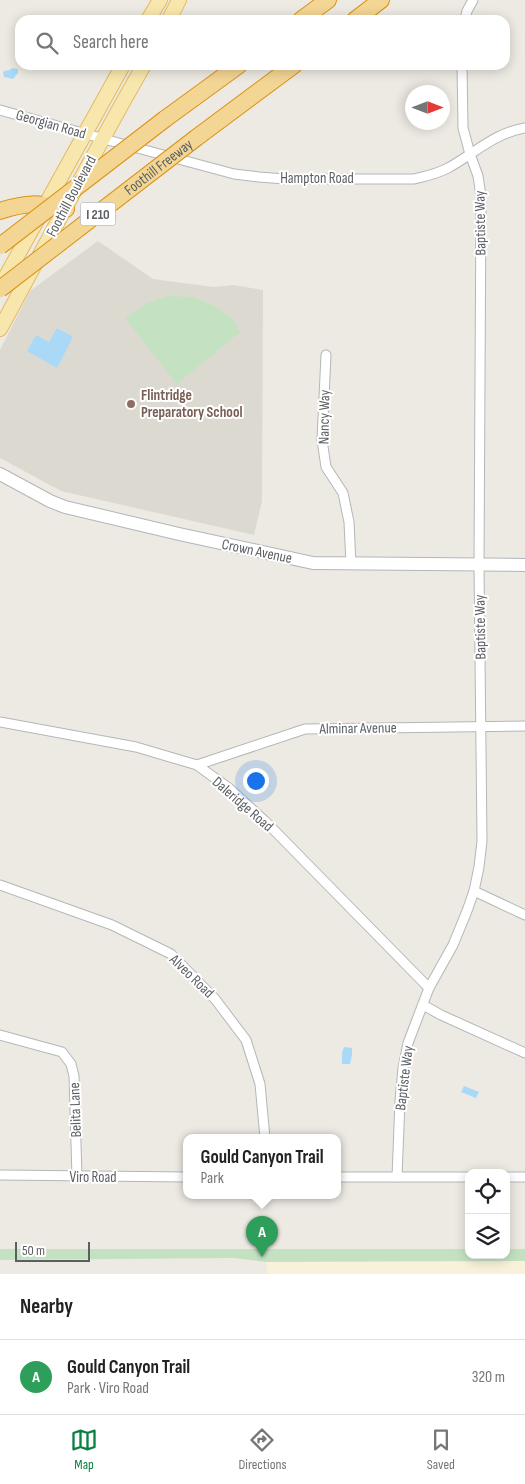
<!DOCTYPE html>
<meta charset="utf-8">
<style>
:root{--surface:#fff;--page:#f6f6f6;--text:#222;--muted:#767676;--line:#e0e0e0;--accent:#0b8043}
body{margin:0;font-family:"Sofia Sans Condensed",sans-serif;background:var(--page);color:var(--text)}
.controls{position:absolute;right:15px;bottom:15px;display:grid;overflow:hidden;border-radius:10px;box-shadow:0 2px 12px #0003}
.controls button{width:45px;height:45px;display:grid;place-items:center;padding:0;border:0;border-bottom:1px solid var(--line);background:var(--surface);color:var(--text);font:25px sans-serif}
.compass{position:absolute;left:405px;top:85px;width:45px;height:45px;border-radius:50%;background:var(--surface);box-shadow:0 2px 12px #0003;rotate:90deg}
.scale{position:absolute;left:15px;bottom:12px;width:75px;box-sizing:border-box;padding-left:5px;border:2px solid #5b5f62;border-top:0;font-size:14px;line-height:18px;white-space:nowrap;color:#5b5f62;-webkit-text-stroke:4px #fff;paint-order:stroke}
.you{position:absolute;left:255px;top:780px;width:18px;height:18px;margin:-12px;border:4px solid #fff;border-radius:50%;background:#1a73e8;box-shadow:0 0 0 8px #1a73e833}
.badge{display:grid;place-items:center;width:32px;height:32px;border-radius:50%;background:var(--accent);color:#fff;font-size:16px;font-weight:700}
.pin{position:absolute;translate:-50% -41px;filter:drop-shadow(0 1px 2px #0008)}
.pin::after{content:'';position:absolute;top:26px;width:18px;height:15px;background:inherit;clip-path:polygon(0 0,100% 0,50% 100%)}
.popup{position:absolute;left:183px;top:1134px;width:158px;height:65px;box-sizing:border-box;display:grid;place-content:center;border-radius:10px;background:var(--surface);filter:drop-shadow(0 1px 4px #0005);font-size:16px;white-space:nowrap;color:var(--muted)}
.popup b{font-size:19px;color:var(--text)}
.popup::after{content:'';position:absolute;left:50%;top:100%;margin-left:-10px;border:10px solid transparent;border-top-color:var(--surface)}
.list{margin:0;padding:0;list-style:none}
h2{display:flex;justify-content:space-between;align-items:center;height:65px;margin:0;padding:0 20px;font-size:21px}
h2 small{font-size:16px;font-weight:400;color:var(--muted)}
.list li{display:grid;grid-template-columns:32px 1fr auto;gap:15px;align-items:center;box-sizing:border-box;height:75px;padding:0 20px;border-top:1px solid var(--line)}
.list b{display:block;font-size:19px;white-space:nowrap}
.list p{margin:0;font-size:16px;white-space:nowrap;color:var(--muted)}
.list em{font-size:16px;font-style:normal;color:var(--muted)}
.icon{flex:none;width:28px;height:28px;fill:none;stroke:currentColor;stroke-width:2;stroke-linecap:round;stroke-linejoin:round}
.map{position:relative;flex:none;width:525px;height:1274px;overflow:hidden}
.search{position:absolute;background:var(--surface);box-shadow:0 2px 12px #0003;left:15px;right:15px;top:15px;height:55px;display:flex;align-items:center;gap:12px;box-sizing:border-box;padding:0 18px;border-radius:15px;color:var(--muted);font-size:19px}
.sheet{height:140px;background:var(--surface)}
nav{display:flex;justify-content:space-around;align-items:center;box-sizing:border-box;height:70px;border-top:1px solid var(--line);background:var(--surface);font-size:14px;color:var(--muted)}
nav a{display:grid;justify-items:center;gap:2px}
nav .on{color:var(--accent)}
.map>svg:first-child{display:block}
</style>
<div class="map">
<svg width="525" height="1274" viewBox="0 0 525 1274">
<rect width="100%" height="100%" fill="#edeae3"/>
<path fill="#faf1da" d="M525 1260V1274H268L266 1262Z"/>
<path fill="#dcd9d1" d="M98 241 153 279 213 287 233 285 263 290 262 501 254 535 61 491 0 458V350L30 291Z"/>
<g fill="#c4e2c2">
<path d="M168 296 193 297 217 307 233 320 240 332 177 384 125 318 145 304Z"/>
<path d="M0 1249H469V1255H506V1249H525V1261L266 1262 234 1258 0 1260Z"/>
</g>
<g fill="#a9d9f7">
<path d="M12 68 18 69V73L13 79 4 77 3 72 4 71 10 70Z"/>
<path d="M57 328 73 337 57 368 27 351 36 335 49 342Z"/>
<path d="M344 1047 352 1048V1055L350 1064H342V1053Z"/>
<path d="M464 1086 479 1092 476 1098 461 1092Z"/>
</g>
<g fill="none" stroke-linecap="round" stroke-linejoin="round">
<g stroke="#b4b6b9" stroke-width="11">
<g id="street">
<path d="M465 20 467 11 473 0"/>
<path d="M0 110 115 142 234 174 259 177 285 179H414C426 176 437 174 448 168 474 154 494 133 525 128"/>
<path d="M326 355 322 440 326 467 343 493 349 522 351 564"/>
<path d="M0 722 136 747 197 765 230 789 266 822 429 988"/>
<path d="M197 765 305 729 525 726"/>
<path d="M0 885 112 925 171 954 215 999 246 1040 260 1084 265 1138"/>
<path d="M474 891 525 915"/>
<path d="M423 1005 441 1015 525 1053"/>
<path d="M0 1035 62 1052 71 1064 74 1076 77 1177"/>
<path d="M0 1175 187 1177"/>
<path d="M337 1177H469"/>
<path d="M397 1177 400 1101 403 1068 408 1043 429 988 453 945 467 911 474 891 479 867 482 841 479 565 481 196 478 176 470 154 463 128 462 65"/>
<path d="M506 1177H525"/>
</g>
</g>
<g stroke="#b2b6b9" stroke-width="14">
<path id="secondary" d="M0 474 50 501 65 507 179 534 313 563 525 565"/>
</g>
<g stroke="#e4b964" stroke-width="16">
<g id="primary">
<path d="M148 20 160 0"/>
<path d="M169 20 179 0"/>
<path d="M0 287 123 65"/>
<path d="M0 329C48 241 94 152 144 65"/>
</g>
</g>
<g stroke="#dc9214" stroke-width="18">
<g id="highway">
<path d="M301 20 328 0"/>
<path d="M355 20 381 0"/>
<path d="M165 119 239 65"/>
<path d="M196 138 294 65"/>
<path d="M0 211C27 202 38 203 66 209"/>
</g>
</g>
<use href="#street" stroke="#fff" stroke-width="9"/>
<use href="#secondary" stroke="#fff" stroke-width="12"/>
<use href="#primary" stroke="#f8e7ad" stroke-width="14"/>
<use href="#highway" stroke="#f3d594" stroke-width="16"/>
<g stroke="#dc9214" stroke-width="18" stroke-linecap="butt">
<g id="highway-bridge">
<path d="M0 246 165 119"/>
<path id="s1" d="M0 289 196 138"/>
</g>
</g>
<use href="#highway-bridge" stroke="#f3d594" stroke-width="16"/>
</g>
<circle fill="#8d6e63" stroke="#fff" stroke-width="2" cx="131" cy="404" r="5"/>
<g text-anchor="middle" stroke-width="4" stroke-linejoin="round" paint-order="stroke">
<rect fill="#fff" stroke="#8c8f91" stroke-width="1" x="80.5" y="202.5" width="35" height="23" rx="4"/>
<g font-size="14" font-weight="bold" fill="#5b5f62">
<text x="98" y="219">I 210</text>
</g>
<g font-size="15" fill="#5b5f62" stroke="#fff">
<text transform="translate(51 124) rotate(16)" y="5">Georgian Road</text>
<text dy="5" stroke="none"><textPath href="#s1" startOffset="200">Foothill Freeway</textPath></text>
<text x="317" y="183">Hampton Road</text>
<text transform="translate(71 196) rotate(-62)" y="5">Foothill Boulevard</text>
<text transform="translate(480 223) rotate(-91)" y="5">Baptiste Way</text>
<text transform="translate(324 417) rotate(-89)" y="5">Nancy Way</text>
<text transform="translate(257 551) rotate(12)" y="5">Crown Avenue</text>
<text transform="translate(480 627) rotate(-91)" y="5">Baptiste Way</text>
<text transform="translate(358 728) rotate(-1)" y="5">Alminar Avenue</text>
<text transform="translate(243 804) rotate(41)" y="5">Daleridge Road</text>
<text transform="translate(192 976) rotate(44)" y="5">Alveo Road</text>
<text transform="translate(404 1078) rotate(-83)" y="5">Baptiste Way</text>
<text transform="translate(75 1110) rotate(-92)" y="5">Belita Lane</text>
<text x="93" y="1182">Viro Road</text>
</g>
<g font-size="15" font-weight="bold" fill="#785e54" stroke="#fff" text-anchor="start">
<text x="141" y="400">Flintridge<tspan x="141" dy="17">Preparatory School</tspan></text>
</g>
</g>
</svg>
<div class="controls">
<button><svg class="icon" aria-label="locate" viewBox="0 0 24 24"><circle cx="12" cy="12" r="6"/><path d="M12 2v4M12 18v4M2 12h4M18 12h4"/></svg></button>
<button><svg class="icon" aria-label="layers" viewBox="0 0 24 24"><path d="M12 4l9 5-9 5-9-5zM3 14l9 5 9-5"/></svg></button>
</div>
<svg class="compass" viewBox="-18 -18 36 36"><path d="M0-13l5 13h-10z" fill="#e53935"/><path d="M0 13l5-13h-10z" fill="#767676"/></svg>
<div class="scale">50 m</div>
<div class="you"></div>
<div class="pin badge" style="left:262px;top:1257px;background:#2e9e5b">A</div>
<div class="popup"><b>Gould Canyon Trail</b>Park</div>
<div class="search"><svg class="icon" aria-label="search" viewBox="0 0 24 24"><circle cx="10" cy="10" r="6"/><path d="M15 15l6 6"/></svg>Search here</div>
</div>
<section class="sheet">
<h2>Nearby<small></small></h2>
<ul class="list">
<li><span class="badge" style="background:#2e9e5b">A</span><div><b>Gould Canyon Trail</b><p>Park · Viro Road</p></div><em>320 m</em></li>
</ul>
</section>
<nav>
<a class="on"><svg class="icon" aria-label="map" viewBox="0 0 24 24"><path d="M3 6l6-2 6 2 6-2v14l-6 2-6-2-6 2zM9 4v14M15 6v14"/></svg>Map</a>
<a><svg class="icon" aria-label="directions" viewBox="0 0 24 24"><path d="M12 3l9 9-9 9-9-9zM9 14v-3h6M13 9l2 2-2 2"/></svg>Directions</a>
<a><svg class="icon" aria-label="saved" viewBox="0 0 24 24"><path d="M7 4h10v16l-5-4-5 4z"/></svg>Saved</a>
</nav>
